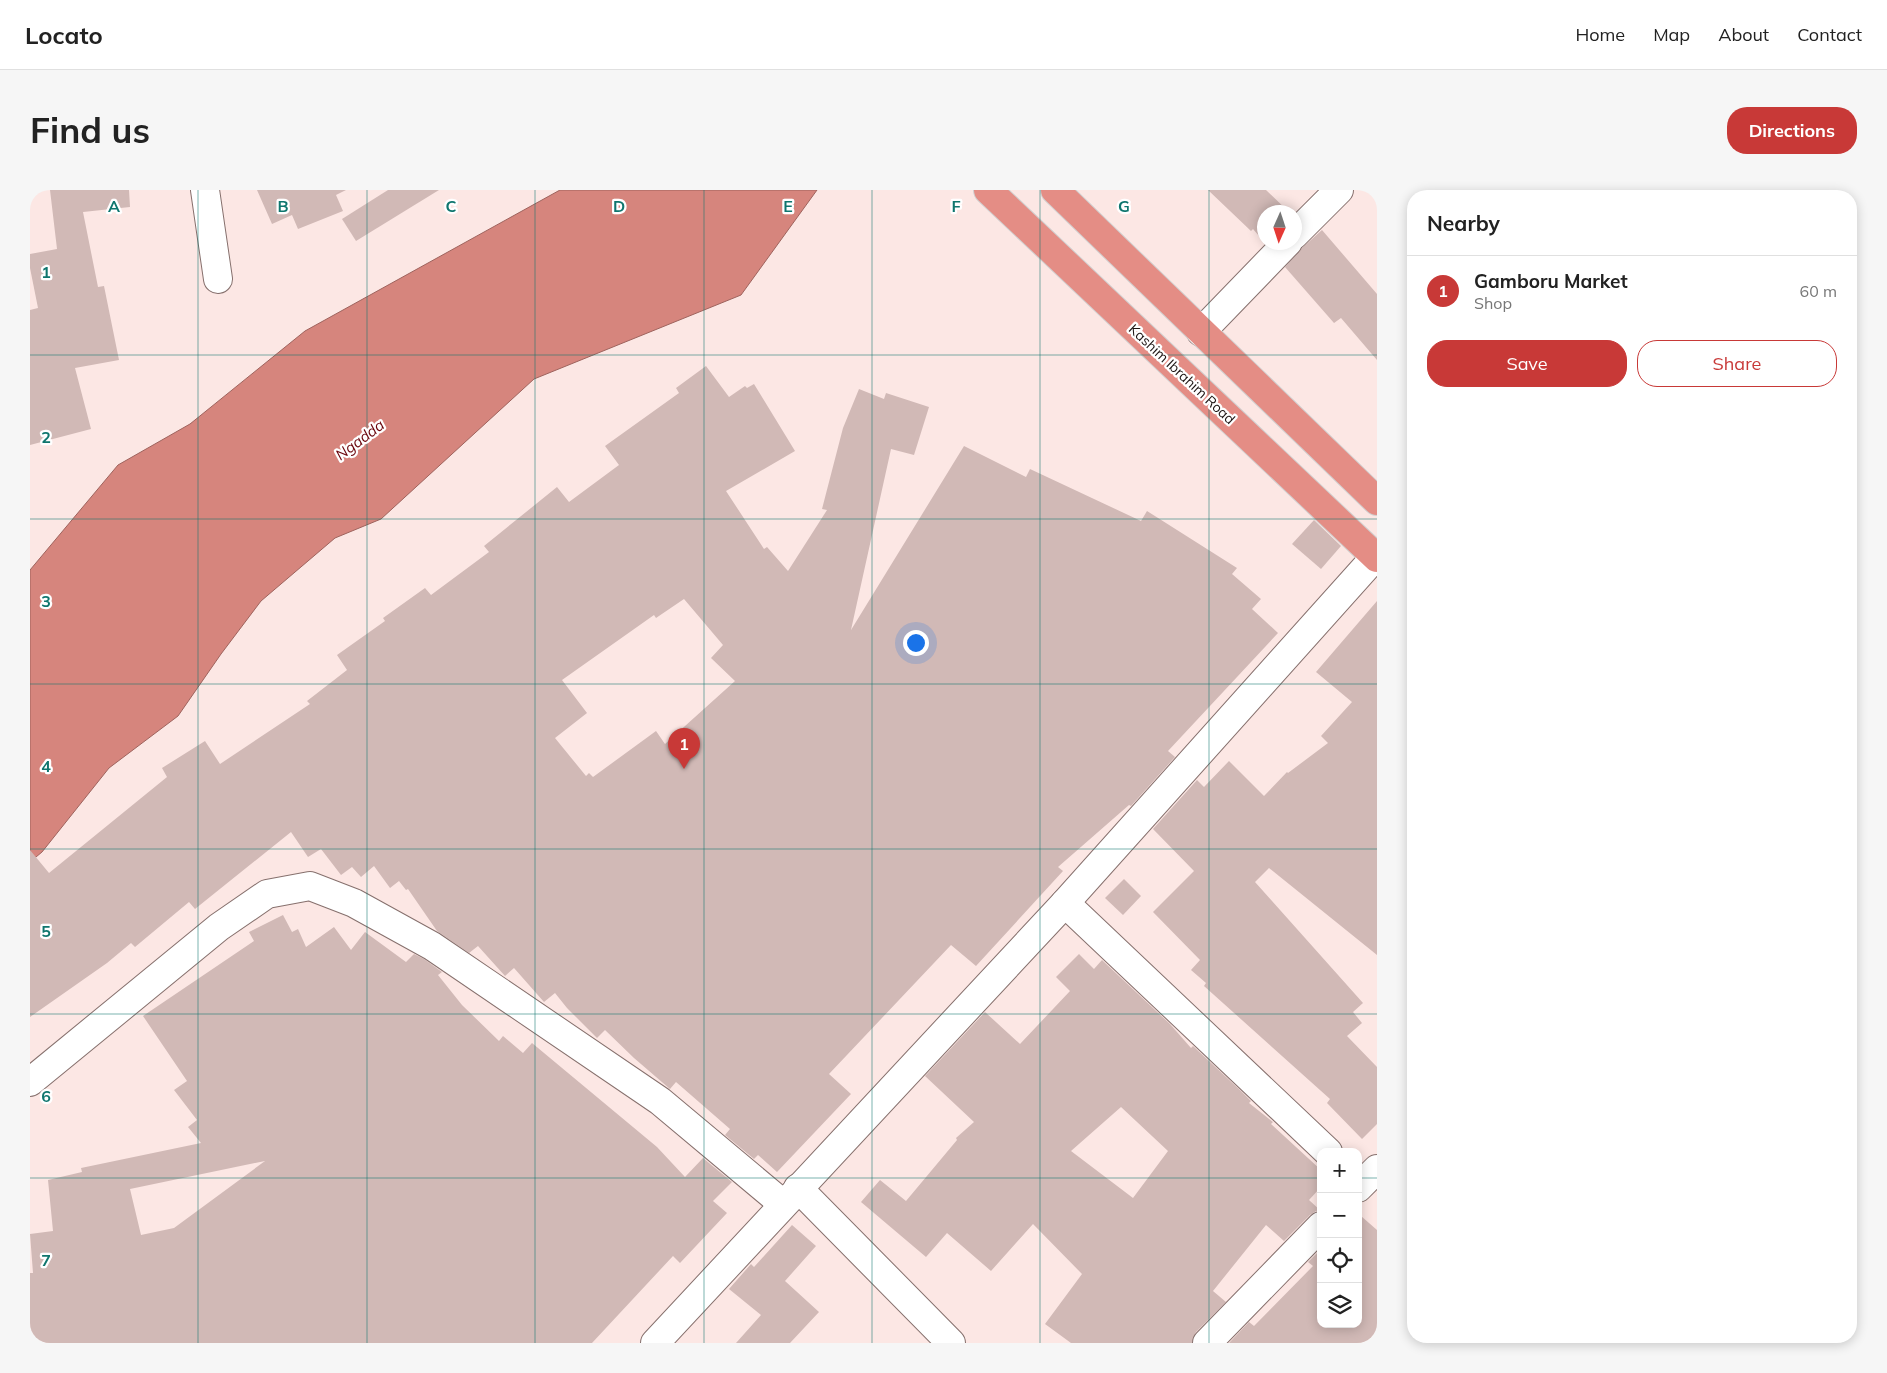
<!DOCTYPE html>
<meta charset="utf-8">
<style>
:root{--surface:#fff;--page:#f6f6f6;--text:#222;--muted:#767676;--line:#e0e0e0;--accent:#c83937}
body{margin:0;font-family:Mulish,sans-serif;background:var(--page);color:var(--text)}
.controls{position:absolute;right:15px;bottom:15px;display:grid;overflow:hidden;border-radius:10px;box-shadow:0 2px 12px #0003}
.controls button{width:45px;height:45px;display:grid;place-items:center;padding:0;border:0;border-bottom:1px solid var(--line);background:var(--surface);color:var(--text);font:25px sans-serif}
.compass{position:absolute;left:1227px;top:15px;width:45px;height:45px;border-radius:50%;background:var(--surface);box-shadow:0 2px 12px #0003;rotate:183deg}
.you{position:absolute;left:885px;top:452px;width:18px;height:18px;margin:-12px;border:4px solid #fff;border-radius:50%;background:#1a73e8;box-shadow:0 0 0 8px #1a73e833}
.badge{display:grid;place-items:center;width:32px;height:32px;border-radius:50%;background:var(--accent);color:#fff;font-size:16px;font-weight:700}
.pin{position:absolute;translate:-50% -41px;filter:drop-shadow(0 1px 2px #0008)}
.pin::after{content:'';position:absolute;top:26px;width:18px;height:15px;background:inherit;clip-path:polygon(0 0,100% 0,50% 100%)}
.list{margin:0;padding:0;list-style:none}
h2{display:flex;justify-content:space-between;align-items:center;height:65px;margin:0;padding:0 20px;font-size:21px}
h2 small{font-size:16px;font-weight:400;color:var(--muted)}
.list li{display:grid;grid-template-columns:32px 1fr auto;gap:15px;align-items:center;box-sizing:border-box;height:70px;padding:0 20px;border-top:1px solid var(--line)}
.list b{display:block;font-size:19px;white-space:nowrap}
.list p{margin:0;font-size:16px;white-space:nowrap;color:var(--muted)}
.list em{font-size:16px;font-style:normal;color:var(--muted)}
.actions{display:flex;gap:10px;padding:15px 20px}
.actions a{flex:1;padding:11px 0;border:1px solid var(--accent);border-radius:20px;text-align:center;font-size:18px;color:var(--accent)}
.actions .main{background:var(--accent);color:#fff}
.icon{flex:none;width:28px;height:28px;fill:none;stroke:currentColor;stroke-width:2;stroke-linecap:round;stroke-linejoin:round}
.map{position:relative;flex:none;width:1347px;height:1153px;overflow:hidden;border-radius:20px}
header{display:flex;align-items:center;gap:30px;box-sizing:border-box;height:70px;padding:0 25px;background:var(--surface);border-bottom:1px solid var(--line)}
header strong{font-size:24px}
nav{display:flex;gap:28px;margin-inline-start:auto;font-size:18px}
.intro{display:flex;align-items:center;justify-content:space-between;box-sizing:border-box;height:120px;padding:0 30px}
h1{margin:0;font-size:35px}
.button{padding:12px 22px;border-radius:20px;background:var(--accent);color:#fff;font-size:18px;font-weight:700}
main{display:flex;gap:30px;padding:0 30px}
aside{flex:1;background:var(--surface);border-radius:20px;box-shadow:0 2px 12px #0003}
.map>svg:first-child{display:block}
</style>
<header>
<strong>Locato</strong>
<nav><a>Home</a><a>Map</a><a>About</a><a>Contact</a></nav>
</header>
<div class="intro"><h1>Find us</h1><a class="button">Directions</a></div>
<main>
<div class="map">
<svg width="1347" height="1153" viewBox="0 0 1347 1153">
<rect width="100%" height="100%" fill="#fce7e4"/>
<path fill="#d6857d" stroke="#9e635d" d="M530 0H787L711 105 504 189 351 329 305 348 231 411 191 464 148 526 79 578 12 662 0 672V380L88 275 160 234 275 141Z"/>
<g fill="#d1b9b6" fill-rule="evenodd">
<path d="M20 0H99L100 17 53 22 68 97 74 96 89 170 45 178 61 239 0 255V120L8 118 0 78V64L27 59Z"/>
<path d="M227 0H316L306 5 313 21 268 39 262 25 242 34Z"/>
<path d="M358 0H409L326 51 312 29Z"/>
<path d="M1178 0H1236L1259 22H1234L1235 53 1223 39 1221 41Z"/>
<path d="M1292 40 1347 104V170L1311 128 1304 133 1255 77 1272 58Z"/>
<path d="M676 176 699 207 715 196 717 198 724 194 765 261 696 301 734 359 737 357 758 381 797 320 792 319 813 238 829 199 854 209 856 203 899 217 884 265 861 259 821 440 934 256 996 287 1000 279 1111 331 1117 321 1207 378 1202 384 1231 409 1222 419 1248 443 1138 561 1145 567 1101 616 1099 615 1028 677 1033 681 946 776 921 755 799 884 821 904 747 982 728 965 724 969 695 945 700 939 646 892 640 899 604 868 575 840 567 848 537 818 525 803 514 812 484 778 475 786 448 756 439 763 407 741 378 699 376 700 369 691 360 698 344 676 331 687 322 677 311 685 291 659 278 667 261 642 165 719 159 712 105 757 101 753 77 773 0 827V660L19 683 137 587 132 578 175 551 190 574 280 514 277 511 317 480 307 465 355 431 353 428 395 398 401 405 459 362 454 356 527 297 539 312 589 275 575 256 649 203 646 198ZM654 409 693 455 681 468 705 491 635 554 626 541 563 587 559 583 556 586 525 548 557 523 532 490 624 425 626 428Z"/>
<path d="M1284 330 1311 356 1291 379 1262 354Z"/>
<path d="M1347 411V765L1239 678 1225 692 1333 813 1323 822 1332 833 1317 846 1347 877V934L1332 949 1297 913 1300 909 1174 796 1176 793 1161 780 1170 770 1123 722 1164 681 1123 639 1167 590 1174 597 1199 571 1234 606 1257 582 1258 583 1298 553 1291 546 1322 512 1286 482Z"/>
<path d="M1094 689 1111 706 1093 725 1075 708Z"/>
<path d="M253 725 262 742 268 739 276 757 304 737 321 760 335 742 376 772 384 764 394 769 412 782 408 785 432 815 469 851 473 846 493 863 502 853 627 957 655 987 673 968 702 992 683 1011 697 1023 650 1073 643 1066 562 1153H0V1083H3L0 1044 23 1041 18 990 52 982 51 978 171 953 158 937 167 930 144 900 157 891 113 826 224 751 219 742ZM235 971 144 1038 111 1045 100 999Z"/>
<path d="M1049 764 1064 779 1072 770 1140 834 1161 858 1163 856 1211 901 1221 911 1219 913 1243 932 1241 934 1291 980V997L1279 1010 1291 1021H1286L1280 1025 1254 1051 1236 1035 1183 1101 1196 1112 1166 1142 1162 1153H1041L1015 1134 1052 1084 1003 1034 961 1081 917 1043 896 1067 831 1012 850 990 876 1011 927 950 926 948 944 932 895 886 955 822 990 854 1040 801 1026 787ZM1091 917 1138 961 1103 1008 1041 961Z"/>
<path d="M1331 1026 1347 1040V1153H1199L1219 1132 1224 1136 1283 1076 1278 1072 1291 1059V1134H1328V1029Z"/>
<path d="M762 1035 786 1056 755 1091 789 1122 760 1153H706L731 1125 699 1099 721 1074 724 1077Z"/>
</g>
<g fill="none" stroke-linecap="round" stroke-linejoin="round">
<g stroke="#86706d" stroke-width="30">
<g id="minor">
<path d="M175 0 188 89"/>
<path d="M1264 45 1309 0"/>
<path d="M1171 142 1258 52"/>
<path d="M1035 713 1298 962"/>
<path d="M0 892 189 737 237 704 280 696 324 713 402 756 630 911 753 1014"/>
<path d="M768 998 921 1153"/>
<path d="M1328 998 1347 979"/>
<path d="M625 1153 1035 713 1346 366"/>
<path d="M1177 1153 1291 1036"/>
</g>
</g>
<g stroke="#d1d0d0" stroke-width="30">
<g id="highway">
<path d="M958 0 1347 368"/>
<path d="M1025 0 1347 311"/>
</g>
</g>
<use href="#minor" stroke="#fff" stroke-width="28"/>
<use href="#highway" stroke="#e48d85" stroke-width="28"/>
</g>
<path fill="none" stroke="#0f766e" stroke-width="1" stroke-opacity="0.55" d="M168 0V1153M337 0V1153M505 0V1153M674 0V1153M842 0V1153M1010 0V1153M1179 0V1153M0 165H1347M0 329H1347M0 494H1347M0 659H1347M0 824H1347M0 988H1291M1328 988H1347"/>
<g text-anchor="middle" stroke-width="4.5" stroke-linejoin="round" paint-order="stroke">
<g font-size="14" fill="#1b1312" stroke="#fff">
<text transform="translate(1152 184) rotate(43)" y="5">Kashim Ibrahim Road</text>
</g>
<g font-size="15" font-style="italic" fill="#6b050c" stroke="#fff">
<text transform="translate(330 250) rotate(-37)" y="5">Ngadda</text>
</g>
</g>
<g font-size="16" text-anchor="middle" font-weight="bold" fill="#0f766e" stroke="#fff" stroke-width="4.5" stroke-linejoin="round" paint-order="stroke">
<text x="84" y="22">A</text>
<text x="253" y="22">B</text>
<text x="421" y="22">C</text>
<text x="589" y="22">D</text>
<text x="758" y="22">E</text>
<text x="926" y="22">F</text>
<text x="1094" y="22">G</text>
<text x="16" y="88">1</text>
<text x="16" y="253">2</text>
<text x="16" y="417">3</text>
<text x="16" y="582">4</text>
<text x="16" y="747">5</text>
<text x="16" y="912">6</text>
<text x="16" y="1076">7</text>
</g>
</svg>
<div class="controls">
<button>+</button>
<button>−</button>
<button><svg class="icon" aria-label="locate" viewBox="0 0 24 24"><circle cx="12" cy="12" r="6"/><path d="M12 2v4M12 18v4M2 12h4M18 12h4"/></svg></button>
<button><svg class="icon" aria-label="layers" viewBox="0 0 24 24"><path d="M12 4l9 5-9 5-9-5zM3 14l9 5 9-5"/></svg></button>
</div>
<svg class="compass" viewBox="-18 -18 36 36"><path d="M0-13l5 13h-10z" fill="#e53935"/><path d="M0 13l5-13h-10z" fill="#767676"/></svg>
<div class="you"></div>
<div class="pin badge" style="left:654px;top:579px">1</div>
</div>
<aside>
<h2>Nearby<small></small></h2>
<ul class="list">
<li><span class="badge">1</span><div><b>Gamboru Market</b><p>Shop</p></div><em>60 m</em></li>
</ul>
<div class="actions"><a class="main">Save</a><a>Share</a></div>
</aside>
</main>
